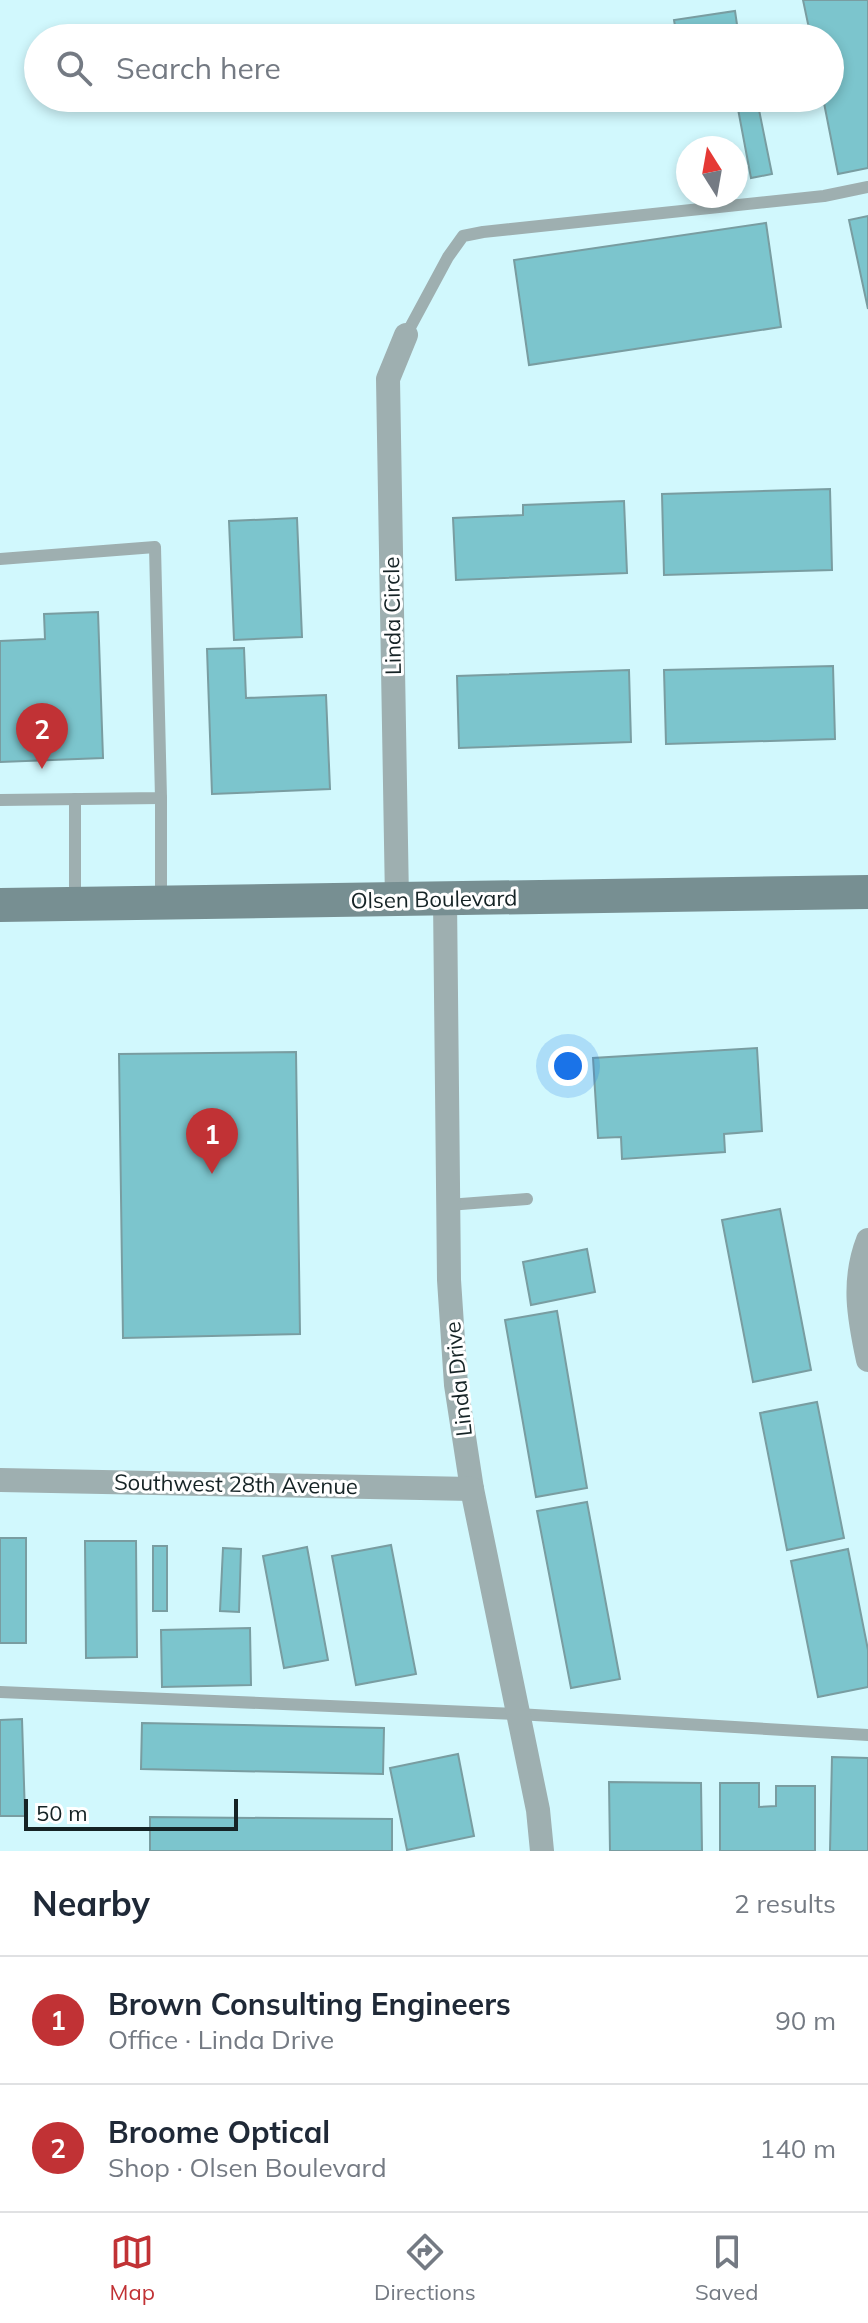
<!DOCTYPE html>
<meta charset="utf-8">
<style>
:root{--surface:#fff;--page:#f6f6f7;--text:#1f2937;--muted:#747a83;--line:#e0e1e3;--accent:#c13235}
body{margin:0;font-family:Mulish,sans-serif;background:var(--page);color:var(--text)}
.compass{position:absolute;left:676px;top:136px;width:72px;height:72px;border-radius:50%;background:var(--surface);box-shadow:0 4px 12px #0003;rotate:349deg}
.scale{position:absolute;left:24px;bottom:20px;width:214px;box-sizing:border-box;padding-left:8px;border:4px solid #152325;border-top:0;font-size:22px;line-height:28px;white-space:nowrap;color:#152325;-webkit-text-stroke:6px #fff;paint-order:stroke}
.you{position:absolute;left:568px;top:1066px;width:28px;height:28px;margin:-20px;border:6px solid #fff;border-radius:50%;background:#1a73e8;box-shadow:0 0 0 12px #1a73e833}
.badge{display:grid;place-items:center;width:52px;height:52px;border-radius:50%;background:var(--accent);color:#fff;font-size:26px;font-weight:700}
.pin{position:absolute;translate:-50% -66px;filter:drop-shadow(0 2px 4px #0008)}
.pin::after{content:'';position:absolute;top:42px;width:28px;height:24px;background:inherit;clip-path:polygon(0 0,100% 0,50% 100%)}
.list{margin:0;padding:0;list-style:none}
h2{display:flex;justify-content:space-between;align-items:center;height:104px;margin:0;padding:0 32px;font-size:34px}
h2 small{font-size:26px;font-weight:400;color:var(--muted)}
.list li{display:grid;grid-template-columns:52px 1fr auto;gap:24px;align-items:center;box-sizing:border-box;height:128px;padding:0 32px;border-top:2px solid var(--line)}
.list b{display:block;font-size:30px;white-space:nowrap}
.list p{margin:0;font-size:26px;white-space:nowrap;color:var(--muted)}
.list em{font-size:26px;font-style:normal;color:var(--muted)}
.icon{flex:none;width:44px;height:44px;fill:none;stroke:currentColor;stroke-width:2;stroke-linecap:round;stroke-linejoin:round}
.map{position:relative;flex:none;width:868px;height:1851px;overflow:hidden}
.search{position:absolute;background:var(--surface);box-shadow:0 4px 12px #0003;left:24px;right:24px;top:24px;height:88px;display:flex;align-items:center;gap:20px;box-sizing:border-box;padding:0 28px;border-radius:44px;color:var(--muted);font-size:30px}
.sheet{height:360px;background:var(--surface)}
nav{display:flex;justify-content:space-around;align-items:center;box-sizing:border-box;height:112px;border-top:2px solid var(--line);background:var(--surface);font-size:22px;color:var(--muted)}
nav a{display:grid;justify-items:center;gap:4px}
nav .on{color:var(--accent)}
.map>svg:first-child{display:block}
</style>
<div class="map">
<svg width="868" height="1851" viewBox="0 0 868 1851">
<rect width="100%" height="100%" fill="#d1f8fd"/>
<g fill="#7cc5cd" stroke="#799da1" stroke-width="2">
<path d="M803 0H868V168L838 174 823 98H830V38H811Z"/>
<path d="M735 11 739 38H677L674 20Z"/>
<path d="M758 105 772 174 751 178 738 109Z"/>
<path d="M868 216V309L849 220Z"/>
<path d="M766 223 781 327 529 365 514 260Z"/>
<path d="M830 489 832 570 664 575 662 494Z"/>
<path d="M624 501 627 573 456 580 453 518 523 515V505Z"/>
<path d="M297 518 302 637 234 640 229 521Z"/>
<path d="M98 612 103 758 0 762V641L45 639 44 614Z"/>
<path d="M244 648 246 698 326 695 330 789 212 794 207 649Z"/>
<path d="M833 666 835 739 666 744 664 670Z"/>
<path d="M629 670 631 742 459 748 457 676Z"/>
<path d="M757 1048 762 1131 724 1134 725 1152 622 1159 621 1137 598 1138 593 1058Z"/>
<path d="M296 1052 300 1334 123 1338 119 1054Z"/>
<path d="M780 1209 811 1370 753 1382 722 1220Z"/>
<path d="M587 1249 595 1292 531 1305 523 1262Z"/>
<path d="M557 1311 587 1488 536 1497 505 1320Z"/>
<path d="M817 1402 844 1538 787 1550 760 1413Z"/>
<path d="M587 1502 620 1679 571 1688 537 1511Z"/>
<rect x="0" y="1538" width="26" height="105"/>
<path d="M85 1541H136L137 1657 86 1658Z"/>
<path d="M391 1545 416 1674 356 1685 332 1556Z"/>
<rect x="153" y="1546" width="14" height="65"/>
<path d="M307 1547 328 1660 284 1668 263 1556Z"/>
<path d="M223 1548 241 1549 239 1612 220 1611Z"/>
<path d="M848 1549 868 1650V1687L818 1697 791 1561Z"/>
<path d="M250 1628 251 1685 162 1687 161 1630Z"/>
<path d="M22 1719 25 1816H0V1720Z"/>
<path d="M142 1723 384 1728 383 1774 141 1769Z"/>
<path d="M458 1754 474 1836 407 1850 390 1768Z"/>
<path d="M832 1757 868 1758V1851H830Z"/>
<path d="M609 1782 701 1783 702 1851H610Z"/>
<path d="M720 1783H759V1807L776 1806V1786H815V1851H720Z"/>
<path d="M150 1817 392 1819V1851H150Z"/>
</g>
<g fill="none" stroke-linecap="round" stroke-linejoin="round">
<g stroke="#9eafb0" stroke-width="12">
<path d="M406 335 448 257 463 236 483 232 824 196 868 187"/>
<path d="M0 559 155 547 161 798 0 800"/>
<path d="M161 798V902"/>
<path d="M75 799V904"/>
<path d="M448 1205 527 1199"/>
<path d="M0 1692 518 1714 868 1735"/>
</g>
<g stroke="#9eafb0" stroke-width="24">
<path d="M445 899 449 1280 456 1385 472 1489 538 1810 542 1851"/>
<path d="M397 900 388 379 406 335"/>
<path d="M868 1240C852 1281 859 1318 868 1360"/>
<path d="M0 1480 472 1489"/>
</g>
<path stroke="#778f92" stroke-width="34" d="M0 905 868 892"/>
</g>
<g text-anchor="middle" stroke-width="6" stroke-linejoin="round" paint-order="stroke">
<g font-size="22" fill="#152325" stroke="#fff">
<text transform="translate(392 616) rotate(-91)" y="8">Linda Circle</text>
<text transform="translate(434 899) rotate(-1)" y="8">Olsen Boulevard</text>
<text transform="translate(458 1379) rotate(-96)" y="8">Linda Drive</text>
<text transform="translate(236 1484) rotate(1)" y="8">Southwest 28th Avenue</text>
</g>
</g>
</svg>
<svg class="compass" viewBox="-18 -18 36 36"><path d="M0-13l5 13h-10z" fill="#e53935"/><path d="M0 13l5-13h-10z" fill="#747a83"/></svg>
<div class="scale">50 m</div>
<div class="you"></div>
<div class="pin badge" style="left:212px;top:1174px">1</div>
<div class="pin badge" style="left:42px;top:769px">2</div>
<div class="search"><svg class="icon" aria-label="search" viewBox="0 0 24 24"><circle cx="10" cy="10" r="6"/><path d="M15 15l6 6"/></svg>Search here</div>
</div>
<section class="sheet">
<h2>Nearby<small>2 results</small></h2>
<ul class="list">
<li><span class="badge">1</span><div><b>Brown Consulting Engineers</b><p>Office · Linda Drive</p></div><em>90 m</em></li>
<li><span class="badge">2</span><div><b>Broome Optical</b><p>Shop · Olsen Boulevard</p></div><em>140 m</em></li>
</ul>
</section>
<nav>
<a class="on"><svg class="icon" aria-label="map" viewBox="0 0 24 24"><path d="M3 6l6-2 6 2 6-2v14l-6 2-6-2-6 2zM9 4v14M15 6v14"/></svg>Map</a>
<a><svg class="icon" aria-label="directions" viewBox="0 0 24 24"><path d="M12 3l9 9-9 9-9-9zM9 14v-3h6M13 9l2 2-2 2"/></svg>Directions</a>
<a><svg class="icon" aria-label="saved" viewBox="0 0 24 24"><path d="M7 4h10v16l-5-4-5 4z"/></svg>Saved</a>
</nav>
